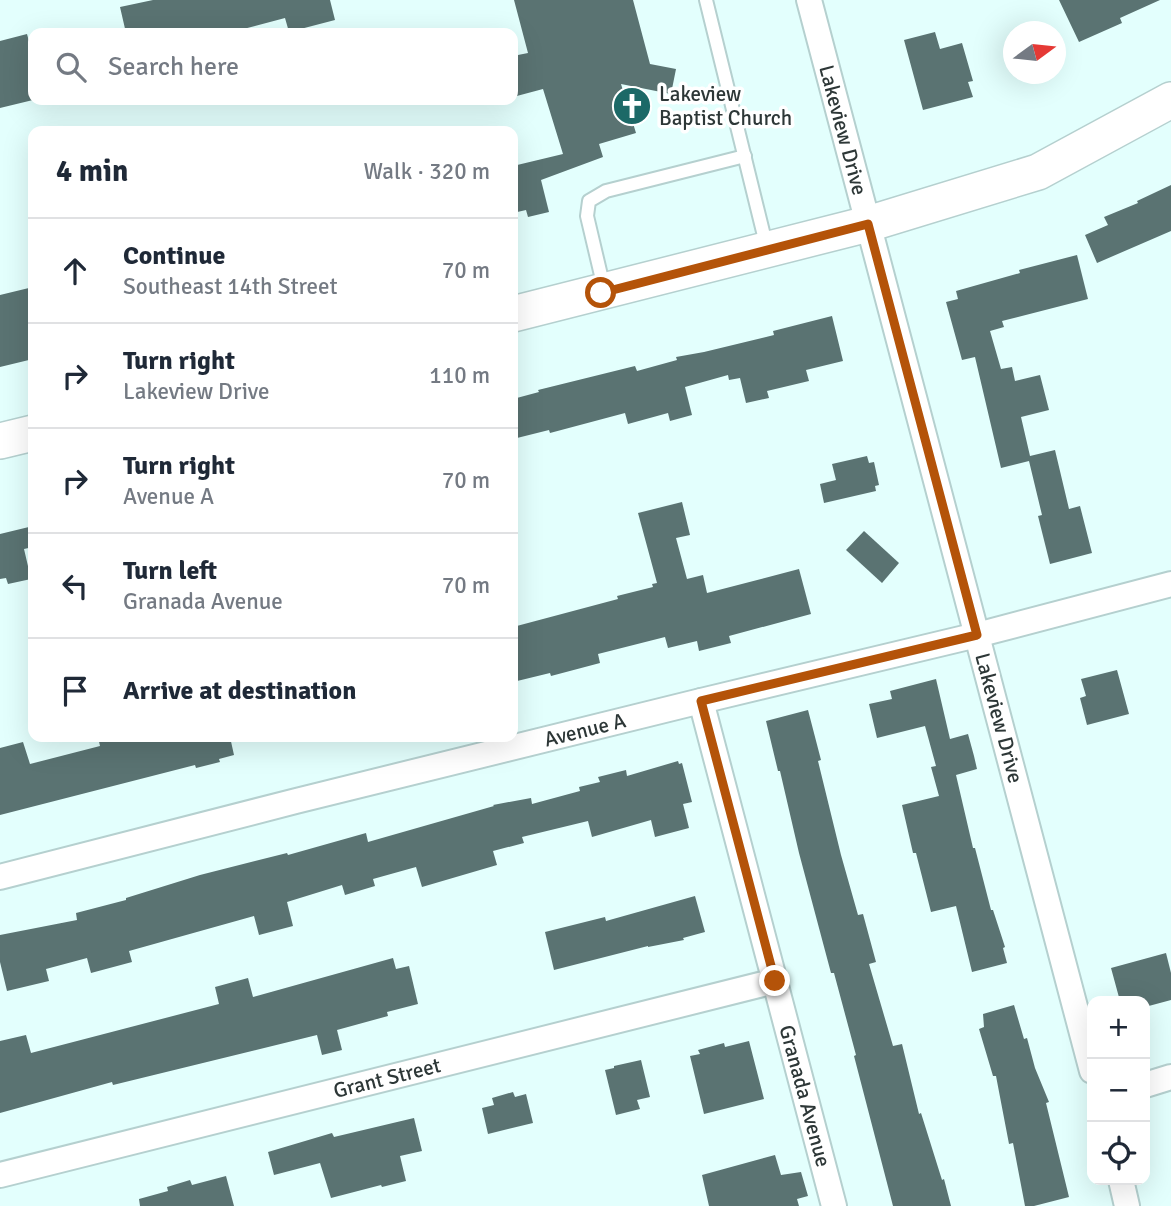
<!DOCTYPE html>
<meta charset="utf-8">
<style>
:root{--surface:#fff;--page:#f2f2f3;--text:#1f2937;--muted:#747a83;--line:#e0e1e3}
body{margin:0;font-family:Signika,sans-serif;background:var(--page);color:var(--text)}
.controls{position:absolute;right:21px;bottom:21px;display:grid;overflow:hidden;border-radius:14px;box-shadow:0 7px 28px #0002}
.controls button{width:63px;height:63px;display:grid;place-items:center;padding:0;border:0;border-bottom:2px solid var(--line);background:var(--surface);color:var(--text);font:35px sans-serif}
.compass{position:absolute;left:1003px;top:21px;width:63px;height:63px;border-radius:50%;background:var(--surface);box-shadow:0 7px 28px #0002;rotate:75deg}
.stop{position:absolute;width:21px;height:21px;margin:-16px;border:5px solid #b45309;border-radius:50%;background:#fff}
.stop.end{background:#b45309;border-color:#fff;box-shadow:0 2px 7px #0008}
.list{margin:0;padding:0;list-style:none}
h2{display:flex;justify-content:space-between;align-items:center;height:91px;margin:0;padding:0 28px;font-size:30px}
h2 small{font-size:23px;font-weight:400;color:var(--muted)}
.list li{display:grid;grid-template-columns:46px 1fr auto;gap:21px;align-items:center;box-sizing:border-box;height:105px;padding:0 28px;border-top:2px solid var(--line)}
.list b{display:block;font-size:26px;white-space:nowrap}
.list p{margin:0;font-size:23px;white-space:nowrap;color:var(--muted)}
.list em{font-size:23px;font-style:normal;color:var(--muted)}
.icon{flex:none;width:38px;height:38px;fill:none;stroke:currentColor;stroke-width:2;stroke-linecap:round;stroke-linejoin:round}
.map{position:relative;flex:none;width:1171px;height:1206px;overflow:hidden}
.search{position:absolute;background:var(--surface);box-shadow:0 7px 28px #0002;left:28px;top:28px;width:490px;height:77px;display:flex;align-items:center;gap:18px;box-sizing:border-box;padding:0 24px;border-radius:14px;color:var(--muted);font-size:26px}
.panel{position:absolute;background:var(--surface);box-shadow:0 7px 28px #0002;left:28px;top:126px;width:490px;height:616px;border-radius:14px}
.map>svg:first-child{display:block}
</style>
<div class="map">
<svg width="1171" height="1206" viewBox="0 0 1171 1206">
<rect width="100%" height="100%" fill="#e3fffd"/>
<g fill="#5a7372">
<path d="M153 0H330L335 20 289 32 285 18 228 33H126L120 7Z"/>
<path d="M514 0H633L650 64 676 69 671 94 621 84 636 133 599 144 603 157 541 180 549 212 528 217 526 210 513 213V166L563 154 543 89 513 97V56L528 53Z"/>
<path d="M1059 0H1160L1120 18 1122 23 1079 42Z"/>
<path d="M935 32 940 49 962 43 973 81 968 82 973 97 923 110 904 40Z"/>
<path d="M27 34 33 56V100L0 108V41Z"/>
<path d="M1171 185V231L1097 263 1085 235 1108 225 1104 217 1138 203 1137 201Z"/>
<path d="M1077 255 1088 299 1002 321 1004 327 990 331 1001 369 1012 367 1015 381 1040 375 1049 410 1021 417 1030 456 1055 450 1069 509 1080 506 1092 553 1050 564 1038 516 1042 515 1029 461 1001 468 975 357 962 360 946 302 958 299 956 291 1020 273 1019 270Z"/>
<path d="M33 287V359L0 367V295Z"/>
<path d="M832 316 843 361 806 370 809 381 767 391 769 398 746 403 740 378 729 380 728 375 685 387 692 415 670 421 668 413 628 424 625 413 550 433 549 430 513 439V399L539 392 538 390 635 366 637 371 677 360 676 357 704 352 774 335 773 331Z"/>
<path d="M867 456 869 463 874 462 879 485 875 486 876 491 824 503 820 484 836 480 832 464Z"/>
<path d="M682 502 690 535 676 538 687 579 703 575 707 593 799 569 811 614 729 636 731 643 699 651 697 641 668 648 665 637 598 654 600 663 551 676 550 673 513 682V627L618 599 617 596 653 587 652 584 657 583 638 513Z"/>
<path d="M33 526V547L24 549 31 579 8 584 6 578 0 579V534Z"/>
<path d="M864 531 899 563 882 583 846 550Z"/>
<path d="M1117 670 1129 714 1087 725 1080 698 1086 696 1081 679Z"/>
<path d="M936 679 950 739 968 734 974 756 977 769 956 775 973 848H975L991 910H993L1005 947 1003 948 1007 963 972 972 956 906 931 912 916 853H913L902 805 939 796 931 767 936 766 925 726 877 738 869 704 892 699 890 691Z"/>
<path d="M808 710 821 760 818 761 841 855 858 915 863 914 876 962 869 964 893 1046 902 1044 919 1114 921 1113 942 1180 944 1179 951 1206H893L854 1056 856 1055 834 973H831L799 853 780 771H778L766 721Z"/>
<path d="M98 737H230L234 755 219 759 220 762 196 768 195 765 0 815V748L23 742 30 764 100 746Z"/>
<path d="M678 761 679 764 682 763 692 802 683 804 689 828 655 837 651 820 592 837 588 821 522 837 524 843 493 851 497 865 422 887 416 867 373 879 375 886 345 895 342 885 287 902 293 926 259 935 254 916 129 951 132 962 91 973 87 958 46 969 49 981 7 991 0 962V935L77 920 76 913 126 900V898L200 875 287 853 288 855 366 833 368 842 494 806 493 805 531 798 532 804 580 791 579 787 600 782 598 777 626 770 627 776Z"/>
<path d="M695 896 705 932 683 938 684 940 648 947V946L554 970 545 932 605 917 606 921Z"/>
<path d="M1166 953 1171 973V1000L1145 1007V1001H1120L1111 968Z"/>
<path d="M393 958 396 969 409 966 418 1004 387 1012 388 1016 337 1030 342 1050 322 1055 317 1035 113 1085 112 1082 0 1113V1041L26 1035 31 1053 219 1004 215 987 248 978 253 997Z"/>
<path d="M1014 1005 1024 1039 1027 1038 1035 1068 1049 1102 1046 1103 1069 1197 1034 1206H1025L1013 1143 1009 1144 996 1076H993L979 1029 984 1027 983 1014Z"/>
<path d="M749 1041 764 1099 704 1114 690 1056 700 1054 698 1050 724 1043 725 1047Z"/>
<path d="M641 1060 650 1097 637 1100 640 1109 616 1115 605 1070 614 1068V1066Z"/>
<path d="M513 1092 515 1097 526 1094 533 1123 488 1134 482 1108 494 1105 492 1098Z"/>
<path d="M414 1118 422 1151 400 1156 406 1181 382 1187 381 1185 331 1198 320 1163 274 1175 268 1152 332 1133 334 1137Z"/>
<path d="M775 1155 781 1175 801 1172 808 1196 797 1199 799 1206H709L702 1175Z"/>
<path d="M226 1176 234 1206H140L139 1199 168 1191 167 1187 190 1180 192 1185Z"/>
</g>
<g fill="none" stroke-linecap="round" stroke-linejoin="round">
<g stroke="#b5d0cf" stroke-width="16">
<g id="lane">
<path d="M706 0 767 248"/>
<path d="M604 288 587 216 589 201 606 191 745 156"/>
</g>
</g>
<g stroke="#b5d0cf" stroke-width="28">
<g id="street">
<path d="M809 0 1092 1071"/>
<path d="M701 701 834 1206"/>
<path d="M0 877 296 801 701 701 977 635 1171 584"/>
<path d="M1145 1085 1171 1077"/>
<path d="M0 1175 775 981"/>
<path d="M1121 1180 1127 1206"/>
</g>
</g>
<g stroke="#b5d0cf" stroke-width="38">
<g id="secondary">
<path d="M513 314 868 224 1038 172 1171 100"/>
<path d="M0 441 33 433"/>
</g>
</g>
<use href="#lane" stroke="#fff" stroke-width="12"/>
<use href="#street" stroke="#fff" stroke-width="24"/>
<use href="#secondary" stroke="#fff" stroke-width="35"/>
</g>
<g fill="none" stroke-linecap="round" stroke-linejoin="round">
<path stroke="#b45309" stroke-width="9" d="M601 293 868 224 977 635 701 701 775 981"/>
</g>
<defs>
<g id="church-disc" transform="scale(2.0125)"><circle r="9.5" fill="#1c6967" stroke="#fff"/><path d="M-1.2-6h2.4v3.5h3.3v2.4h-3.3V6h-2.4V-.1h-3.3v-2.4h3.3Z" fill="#fff"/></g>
</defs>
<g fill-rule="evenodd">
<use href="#church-disc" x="632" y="106"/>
</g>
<g text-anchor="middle" stroke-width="7" stroke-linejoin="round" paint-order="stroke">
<g font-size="21" fill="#2d3737" stroke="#fff" text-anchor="start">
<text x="659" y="101">Lakeview<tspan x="659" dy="24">Baptist Church</tspan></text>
</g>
<g font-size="21" fill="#2d3737" stroke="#fff">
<text transform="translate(843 130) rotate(75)" y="7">Lakeview Drive</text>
<text transform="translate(999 718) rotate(75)" y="7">Lakeview Drive</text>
<text transform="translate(585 730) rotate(-14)" y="7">Avenue A</text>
<text transform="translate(387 1078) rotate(-14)" y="7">Grant Street</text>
<text transform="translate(805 1096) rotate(75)" y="7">Granada Avenue</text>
</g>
</g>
</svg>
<div class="controls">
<button>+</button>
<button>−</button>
<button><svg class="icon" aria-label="locate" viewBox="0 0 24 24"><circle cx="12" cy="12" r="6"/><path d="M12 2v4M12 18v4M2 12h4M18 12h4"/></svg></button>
</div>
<svg class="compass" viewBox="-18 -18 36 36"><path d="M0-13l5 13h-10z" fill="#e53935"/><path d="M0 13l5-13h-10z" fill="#747a83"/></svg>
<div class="stop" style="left:601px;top:293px"></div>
<div class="stop end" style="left:775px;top:981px"></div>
<div class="search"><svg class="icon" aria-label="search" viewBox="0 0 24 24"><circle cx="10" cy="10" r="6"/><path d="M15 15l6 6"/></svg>Search here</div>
<section class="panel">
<h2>4 min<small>Walk · 320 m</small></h2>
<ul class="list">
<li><svg class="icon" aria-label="ahead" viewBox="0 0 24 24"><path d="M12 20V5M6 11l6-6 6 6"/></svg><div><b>Continue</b><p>Southeast 14th Street</p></div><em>70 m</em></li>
<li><svg class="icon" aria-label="right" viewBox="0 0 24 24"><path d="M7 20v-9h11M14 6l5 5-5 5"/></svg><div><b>Turn right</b><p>Lakeview Drive</p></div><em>110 m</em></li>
<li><svg class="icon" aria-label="right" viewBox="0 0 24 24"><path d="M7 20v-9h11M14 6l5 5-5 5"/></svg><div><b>Turn right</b><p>Avenue A</p></div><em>70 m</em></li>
<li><svg class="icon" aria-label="left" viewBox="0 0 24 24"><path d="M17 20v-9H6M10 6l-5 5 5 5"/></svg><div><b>Turn left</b><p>Granada Avenue</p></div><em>70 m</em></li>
<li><svg class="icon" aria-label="arrive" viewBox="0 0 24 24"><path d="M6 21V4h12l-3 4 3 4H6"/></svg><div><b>Arrive at destination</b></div></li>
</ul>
</section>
</div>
